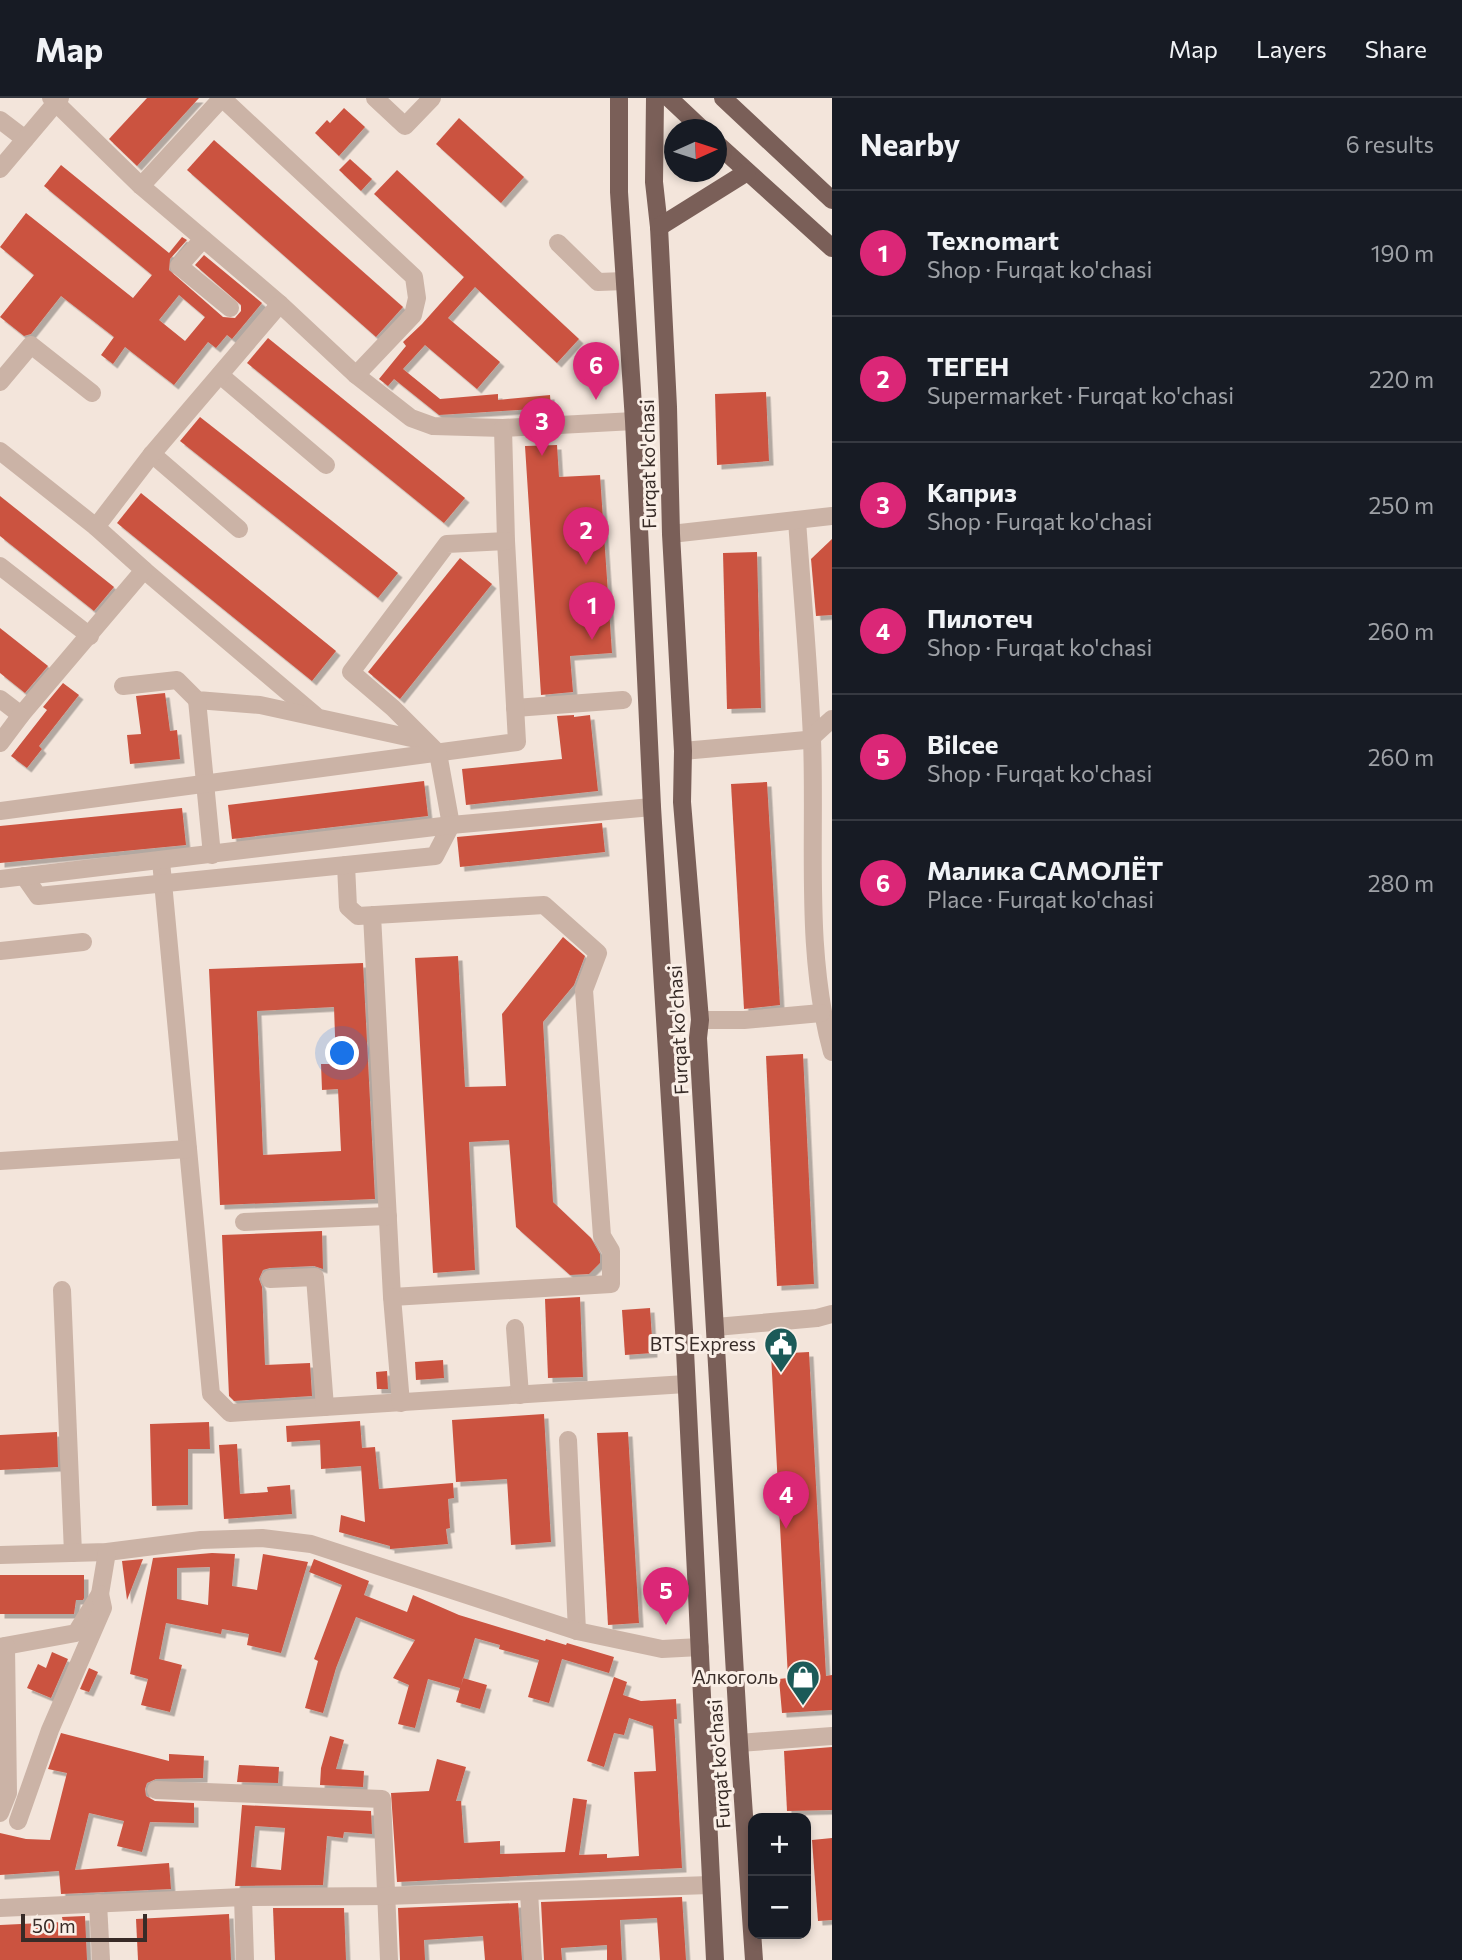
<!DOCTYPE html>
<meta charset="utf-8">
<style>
:root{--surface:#171b24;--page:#20242c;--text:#f1f3f6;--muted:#9ea1a6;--line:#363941;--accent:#db2777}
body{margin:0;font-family:Commissioner,sans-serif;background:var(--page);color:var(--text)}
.controls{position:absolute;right:21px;bottom:21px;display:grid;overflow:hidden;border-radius:14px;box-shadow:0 4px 10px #0003}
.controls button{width:63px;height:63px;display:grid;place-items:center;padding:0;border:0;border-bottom:2px solid var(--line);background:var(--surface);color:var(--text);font:35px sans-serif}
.compass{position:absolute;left:664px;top:21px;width:63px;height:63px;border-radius:50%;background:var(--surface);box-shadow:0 4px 10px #0003;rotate:87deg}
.scale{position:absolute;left:21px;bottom:18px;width:126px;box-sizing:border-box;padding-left:7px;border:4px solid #372b27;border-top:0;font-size:19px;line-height:24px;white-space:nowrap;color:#372b27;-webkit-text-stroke:5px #faefe7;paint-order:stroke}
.you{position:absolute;left:343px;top:956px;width:24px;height:24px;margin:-18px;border:5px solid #fff;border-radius:50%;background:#1a73e8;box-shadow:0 0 0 10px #1a73e833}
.badge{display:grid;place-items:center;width:46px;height:46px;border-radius:50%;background:var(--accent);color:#fff;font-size:23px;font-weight:700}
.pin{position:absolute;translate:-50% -58px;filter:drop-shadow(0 2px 4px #0008)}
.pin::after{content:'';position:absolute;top:37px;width:24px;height:21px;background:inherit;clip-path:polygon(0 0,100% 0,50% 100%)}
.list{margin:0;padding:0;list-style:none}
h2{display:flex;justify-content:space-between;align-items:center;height:91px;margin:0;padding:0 28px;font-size:30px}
h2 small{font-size:23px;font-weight:400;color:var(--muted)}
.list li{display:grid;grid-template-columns:46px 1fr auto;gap:21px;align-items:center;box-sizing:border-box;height:126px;padding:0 28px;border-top:2px solid var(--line)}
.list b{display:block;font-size:26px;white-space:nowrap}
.list p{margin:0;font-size:23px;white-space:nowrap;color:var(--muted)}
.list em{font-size:23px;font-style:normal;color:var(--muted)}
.map{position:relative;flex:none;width:832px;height:1862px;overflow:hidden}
header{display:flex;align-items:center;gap:42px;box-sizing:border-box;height:98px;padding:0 35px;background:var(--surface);border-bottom:2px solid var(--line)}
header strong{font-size:33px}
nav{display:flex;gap:38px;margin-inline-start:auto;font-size:24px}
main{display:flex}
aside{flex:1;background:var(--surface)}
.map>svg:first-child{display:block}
</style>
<header>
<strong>Map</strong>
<nav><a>Map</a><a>Layers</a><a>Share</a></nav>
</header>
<main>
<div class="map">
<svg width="832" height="1862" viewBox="0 0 832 1862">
<defs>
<filter id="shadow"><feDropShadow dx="4.5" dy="4.5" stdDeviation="0" flood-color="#0004"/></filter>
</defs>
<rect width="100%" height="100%" fill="#f3e5db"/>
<g fill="#cb5341" fill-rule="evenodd" filter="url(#shadow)">
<path d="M147 0H199L137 68 109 41Z"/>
<path d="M344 10 365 29 339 58 315 35 327 22 330 25Z"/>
<path d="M459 20 524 79 501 105 436 46Z"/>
<path d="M214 42 403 209 376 239 187 72Z"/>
<path d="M350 61 372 81 361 93 339 72Z"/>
<path d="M61 67 169 155 182 139 187 142 170 161 169 172 223 219 235 220 241 213V207L195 167 204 157 262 205 232 241 227 237 216 250 208 244 174 287 125 249 113 266 101 257 114 239 61 198 31 236 24 238 0 219 34 177 0 149 26 115 133 200 152 177 44 88ZM179 197 205 219 185 243 159 222Z"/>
<path d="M397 72 579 241 557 265 475 189 448 220 500 264 477 291 425 247 403 271 440 301 498 296V302L550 297 551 310 439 317 394 281 388 288 379 281 406 248 403 244 422 226 464 179 374 96Z"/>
<path d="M268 240 465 400 444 425 247 265Z"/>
<path d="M766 294 769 363 717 367 715 296Z"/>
<path d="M200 319 398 475 378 500 180 343Z"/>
<path d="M557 347 559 379 600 377 612 555 570 558 573 594 541 597 525 348Z"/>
<path d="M141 395 336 553 312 583 117 425Z"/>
<path d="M0 398 114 489 94 513 0 438Z"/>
<path d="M832 441V517L816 518 811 461Z"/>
<path d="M757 454 761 610 727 611 723 455Z"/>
<path d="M460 460 492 486 400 601 368 574Z"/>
<path d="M0 530 48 568 25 595 0 575Z"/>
<path d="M63 585 79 597 39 648 42 651 27 670 11 658 47 612 43 609Z"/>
<path d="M165 595 170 633 177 632 180 661 130 666 127 637 141 636 136 598Z"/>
<path d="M574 617V619L590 617 598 693 466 707 462 671 562 661 557 618Z"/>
<path d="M424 683 428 718 232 741 228 707Z"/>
<path d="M767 684 780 907 744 911 731 686Z"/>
<path d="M182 710 186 747 0 765V728Z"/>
<path d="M602 725 605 754 460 769 457 739Z"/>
<path d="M563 839 585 858 574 887 543 924 553 1104 591 1140 600 1156V1165L589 1176 570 1177 516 1129 509 1042 469 1044 475 1172 433 1175 415 860 458 858 465 989 506 988 502 916Z"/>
<path d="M363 865 375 1101 220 1107 209 871ZM334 909 336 966H321L322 992 338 991 341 1053 263 1057 257 913Z"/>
<path d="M803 956 814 1186 777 1188 766 958Z"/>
<path d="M322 1133 323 1171 314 1168 270 1170 263 1172 259 1181 262 1189 265 1267 310 1265 312 1298 234 1303 229 1298 222 1137Z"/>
<path d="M580 1199 583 1279 548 1280 545 1201Z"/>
<path d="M650 1210 653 1255 625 1257 622 1212Z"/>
<path d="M809 1254 826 1578 832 1577V1612L782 1615 779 1581 788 1580 771 1256Z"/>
<path d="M443 1262 444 1280 416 1282 415 1264Z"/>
<path d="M387 1273 388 1291H377L376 1274Z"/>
<path d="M544 1316 551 1444 511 1447 507 1381 456 1384 452 1322Z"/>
<path d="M360 1323 362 1350 375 1349 379 1391 453 1385 454 1400 448 1401 450 1430 446 1431 448 1446 390 1451V1448L339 1434 341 1417 365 1424 361 1368 321 1371 320 1342 287 1344 286 1328Z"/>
<path d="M209 1324 210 1351H188V1407L152 1408 150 1326Z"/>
<path d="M57 1334 58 1369 0 1372V1337Z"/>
<path d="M628 1334 639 1525 608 1527 597 1335Z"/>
<path d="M237 1346 240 1396 268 1394 267 1389 290 1387 292 1416 224 1421 219 1347Z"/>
<path d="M212 1455 235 1456 232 1488 257 1492 263 1456 308 1464 281 1555 247 1547 249 1536 222 1531 221 1536 166 1525 159 1561 182 1567 170 1614 141 1607 148 1581 130 1576 153 1460ZM210 1469 208 1507 177 1501V1470Z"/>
<path d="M143 1461 127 1502 122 1463Z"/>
<path d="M314 1461 369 1483 364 1497 407 1514 413 1497 459 1517 545 1543 546 1541 566 1547 567 1545 614 1559 609 1575 562 1561 549 1605 528 1599 539 1562 499 1551 500 1547 475 1540 461 1588 463 1580 487 1587 480 1611 456 1604 460 1590 428 1581 415 1630 398 1626 409 1587 393 1580 415 1542 356 1519 336 1570 323 1615 305 1610 318 1563 314 1561 342 1487 309 1474Z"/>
<path d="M0 1477H84V1500L83 1502H76L74 1516H0Z"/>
<path d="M52 1554 68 1561 51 1600 27 1590 38 1566 46 1570Z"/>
<path d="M89 1570 98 1574 89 1594 80 1591Z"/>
<path d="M614 1579 627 1584 623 1597 641 1603 676 1601 677 1621H674L682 1770 397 1784 391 1695 429 1693 437 1661 466 1669 456 1703H461L464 1745 500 1743V1756L565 1754 573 1700 587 1702 579 1757 607 1756V1760L639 1758 634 1674 656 1673 653 1628 629 1620 624 1637 614 1635 604 1669 587 1663Z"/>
<path d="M61 1635 169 1663V1656L204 1658 203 1680 156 1681 147 1685 145 1691 146 1698 155 1703 194 1705V1725L150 1724 142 1754 117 1748 124 1723 89 1715 75 1772 169 1765 171 1791 61 1796 59 1773 0 1777V1735L26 1741 50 1742 67 1675 48 1671Z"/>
<path d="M330 1638 344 1642 336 1671 364 1673 363 1689 320 1687 321 1670Z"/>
<path d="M832 1649V1712L787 1713 784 1653Z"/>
<path d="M239 1667 279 1669 278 1685 237 1684Z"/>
<path d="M242 1707 371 1713 372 1736 344 1734 343 1740 327 1738 323 1787 235 1788ZM255 1728 285 1730 281 1772 251 1769Z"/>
<path d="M832 1740V1822L818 1823 812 1742Z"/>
<path d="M682 1799 686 1862H660L657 1820 620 1822 622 1862H607V1847L561 1850 562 1862H544L541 1804Z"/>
<path d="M518 1805 522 1862H485L483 1838 424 1842 425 1862H400L398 1810Z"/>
<path d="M273 1810H344L346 1862H275Z"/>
<path d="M229 1816 231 1862H138L136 1821Z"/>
<path d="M85 1818 87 1862H0V1827L63 1824 62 1819Z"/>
</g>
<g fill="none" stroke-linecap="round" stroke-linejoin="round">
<g stroke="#cbb3a6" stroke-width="18">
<path d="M51 0 141 88 280 206 356 277 411 320 433 328 503 330 634 323"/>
<path d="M222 0 414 179 417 200 413 217 356 277"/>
<path d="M375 0 405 28 432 0"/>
<path d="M0 22 25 41"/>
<path d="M0 71 60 0"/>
<path d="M141 88 222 0"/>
<path d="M203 141 179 168 230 210"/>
<path d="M558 145 598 184 625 183"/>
<path d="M220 277 326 367"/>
<path d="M0 284 31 247 92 295"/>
<path d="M0 353 96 429"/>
<path d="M152 356 239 431"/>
<path d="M797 422C802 495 809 568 812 641 816 744 804 853 832 954"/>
<path d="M671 436 832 418"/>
<path d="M0 468 90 538"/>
<path d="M144 472 315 617"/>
<path d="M123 588 177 582 197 602 260 607 425 643"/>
<path d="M0 601 21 617"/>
<path d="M197 602 212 757"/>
<path d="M515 610 623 602"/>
<path d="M0 645 21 617 144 472 96 429 152 356 280 206"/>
<path d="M683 653 806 642 812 639 832 621"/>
<path d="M0 713 517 644 506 443 503 330"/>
<path d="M161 763 211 1296 230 1315 686 1286"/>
<path d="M346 767 348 809 358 818 544 807 598 855 584 892 602 1138 611 1153V1186L392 1199 372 817"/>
<path d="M24 778 38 798 435 758 451 727 438 655 393 610 351 574 447 446 506 443"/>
<path d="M0 781 451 727 652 709"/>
<path d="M0 853 83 844"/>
<path d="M700 922H744L821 915"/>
<path d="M0 1063 188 1051"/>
<path d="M244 1124 388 1118"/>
<path d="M270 1181 315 1179 325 1309"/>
<path d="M62 1192 73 1455"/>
<path d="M392 1199 401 1305"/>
<path d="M716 1229 817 1220 832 1216"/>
<path d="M515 1230 520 1297"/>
<path d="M568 1342 577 1533"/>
<path d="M0 1457 107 1454 201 1442 262 1440 311 1446 577 1533 662 1551 700 1549"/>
<path d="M0 1549 76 1535 100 1496 107 1454"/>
<path d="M739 1645 832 1638"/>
<path d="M156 1692 382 1701 389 1862"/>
<path d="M0 1715 8 1695 6 1548"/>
<path d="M18 1723 50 1632 103 1510 100 1496"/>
<path d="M529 1794 533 1862"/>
<path d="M243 1799 386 1798 710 1787"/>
<path d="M98 1805 101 1862"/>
<path d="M0 1810 243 1799 245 1862"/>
</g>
<g stroke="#7a5f58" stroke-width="18">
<path d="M619 0V94L634 323 652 709 684 1232 715 1862"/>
<path d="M655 0 654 84 659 129 668 309 671 436 683 653 682 704 700 922 698 940 739 1645 754 1862"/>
<path d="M669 0 703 32"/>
<path d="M723 0 832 102"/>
<path d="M716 45 832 150"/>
<path d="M659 129 747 74"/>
</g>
</g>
<defs>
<g id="civic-pin" transform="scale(1.75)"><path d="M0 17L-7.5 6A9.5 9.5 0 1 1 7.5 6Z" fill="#1b5a58" stroke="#faefe7"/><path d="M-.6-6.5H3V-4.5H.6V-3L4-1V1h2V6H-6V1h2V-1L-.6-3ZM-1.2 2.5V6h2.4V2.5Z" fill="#fff"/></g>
<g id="shop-pin" transform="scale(1.75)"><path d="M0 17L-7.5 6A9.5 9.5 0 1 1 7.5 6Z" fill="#1b5a58" stroke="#faefe7"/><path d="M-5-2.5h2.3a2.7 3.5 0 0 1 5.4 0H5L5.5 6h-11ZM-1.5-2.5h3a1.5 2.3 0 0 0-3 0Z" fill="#fff"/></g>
</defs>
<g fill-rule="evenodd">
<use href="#civic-pin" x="781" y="1246"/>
<use href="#shop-pin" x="803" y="1579"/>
</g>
<g text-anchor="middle" stroke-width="6" stroke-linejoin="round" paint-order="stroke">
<g font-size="19" fill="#372b27" stroke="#faefe7">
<text transform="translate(648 366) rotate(-91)" y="7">Furqat ko'chasi</text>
<text transform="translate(678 932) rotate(-93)" y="7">Furqat ko'chasi</text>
<text transform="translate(719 1666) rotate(-94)" y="7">Furqat ko'chasi</text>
</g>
<g font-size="19" fill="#372b27" stroke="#faefe7" text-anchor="end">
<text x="756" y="1253">BTS Express</text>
<text x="778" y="1586">Алкоголь</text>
</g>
</g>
</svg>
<div class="controls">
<button>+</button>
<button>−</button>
</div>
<svg class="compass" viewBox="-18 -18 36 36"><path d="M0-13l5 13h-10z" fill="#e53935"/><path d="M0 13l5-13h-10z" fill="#9ea1a6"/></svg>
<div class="scale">50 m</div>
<div class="you"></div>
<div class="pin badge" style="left:592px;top:542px">1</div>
<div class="pin badge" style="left:586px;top:467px">2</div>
<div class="pin badge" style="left:542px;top:358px">3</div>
<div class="pin badge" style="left:786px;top:1431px">4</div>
<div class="pin badge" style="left:666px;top:1527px">5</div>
<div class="pin badge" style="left:596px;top:302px">6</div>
</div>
<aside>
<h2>Nearby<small>6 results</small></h2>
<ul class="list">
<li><span class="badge">1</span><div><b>Texnomart</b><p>Shop · Furqat ko'chasi</p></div><em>190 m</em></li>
<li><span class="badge">2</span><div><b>ТЕГЕН</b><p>Supermarket · Furqat ko'chasi</p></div><em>220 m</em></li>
<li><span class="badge">3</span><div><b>Каприз</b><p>Shop · Furqat ko'chasi</p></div><em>250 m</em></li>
<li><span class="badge">4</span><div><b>Пилотеч</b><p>Shop · Furqat ko'chasi</p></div><em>260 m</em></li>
<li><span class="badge">5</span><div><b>Bilcee</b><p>Shop · Furqat ko'chasi</p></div><em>260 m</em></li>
<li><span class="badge">6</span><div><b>Малика САМОЛЁТ</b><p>Place · Furqat ko'chasi</p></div><em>280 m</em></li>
</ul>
</aside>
</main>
